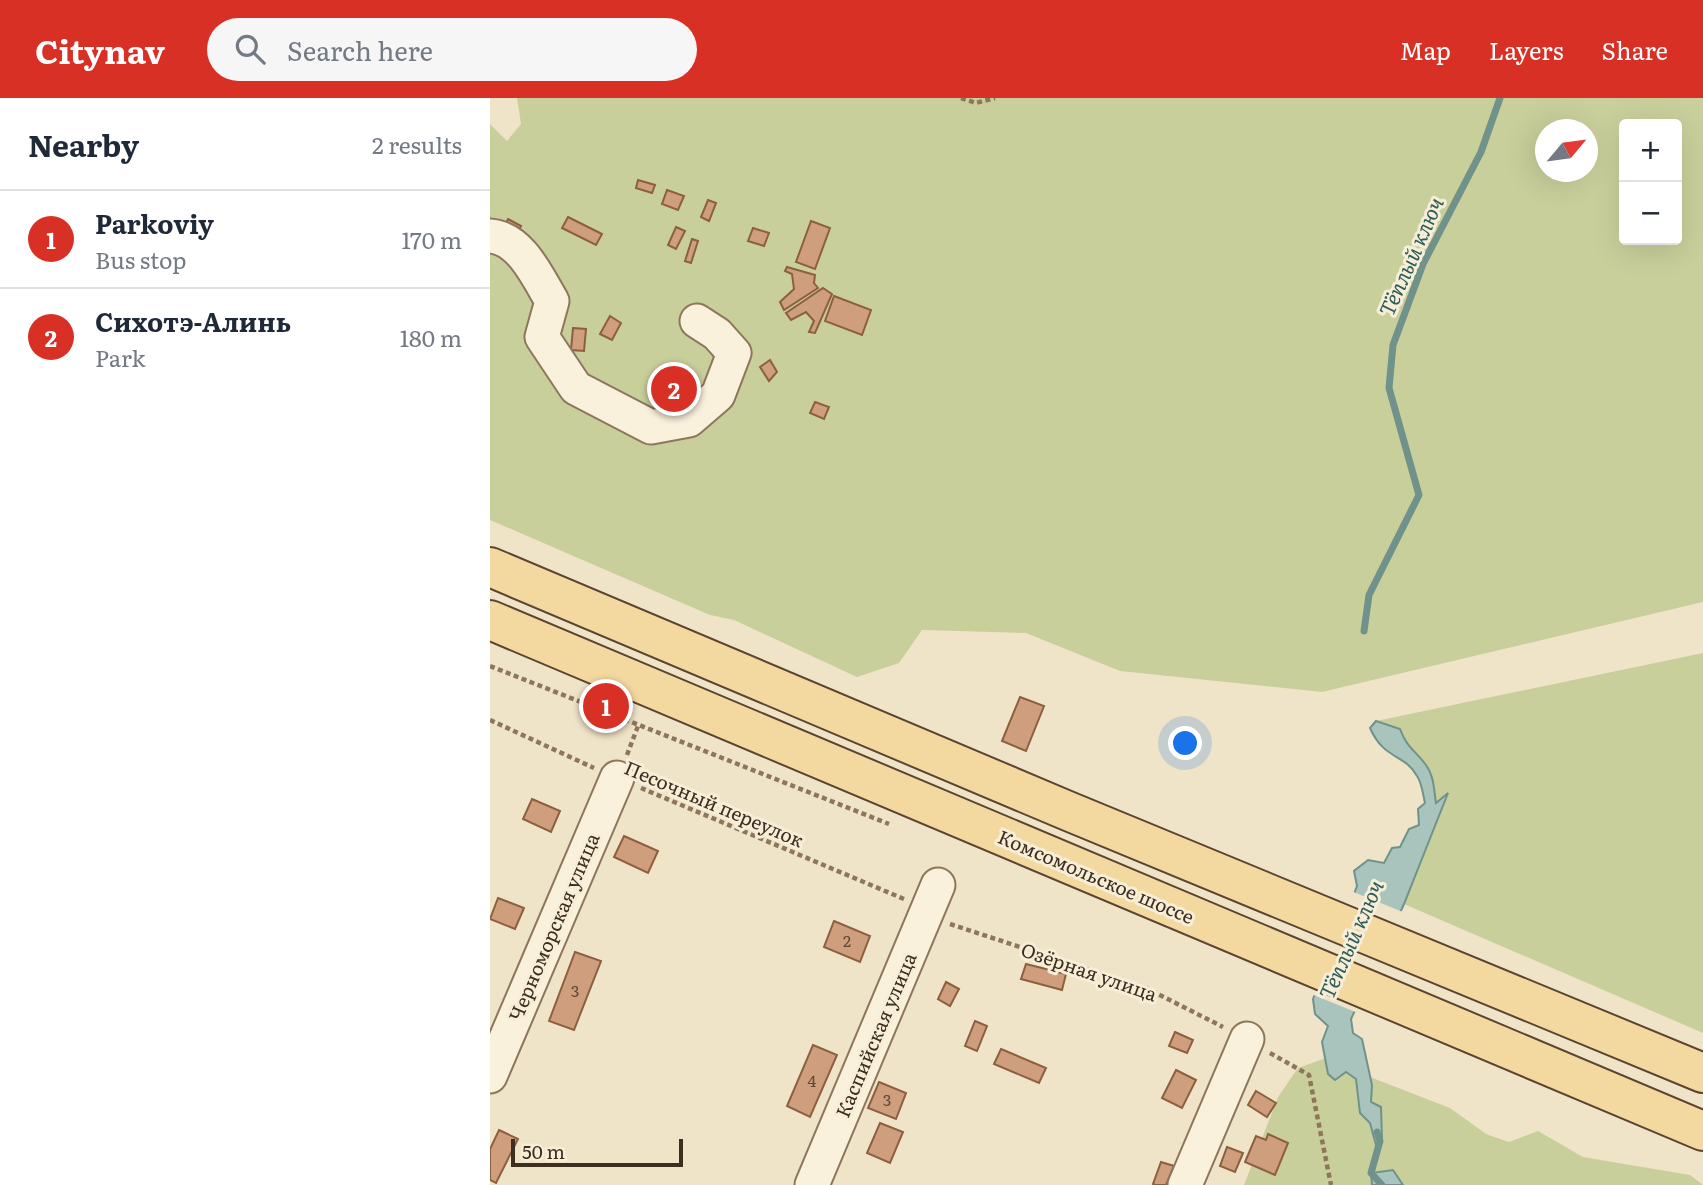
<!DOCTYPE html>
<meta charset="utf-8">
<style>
:root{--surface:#fff;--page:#f6f6f7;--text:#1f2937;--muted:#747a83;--line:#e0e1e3;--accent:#d93025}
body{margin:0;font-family:Literata,serif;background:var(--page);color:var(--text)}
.controls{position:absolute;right:21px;top:21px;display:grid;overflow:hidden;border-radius:7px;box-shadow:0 7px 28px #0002}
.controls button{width:63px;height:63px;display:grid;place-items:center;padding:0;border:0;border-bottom:2px solid var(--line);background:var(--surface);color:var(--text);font:35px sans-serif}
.compass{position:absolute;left:1045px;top:21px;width:63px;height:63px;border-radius:50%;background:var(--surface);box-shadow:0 7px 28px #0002;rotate:61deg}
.scale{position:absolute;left:21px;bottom:18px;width:172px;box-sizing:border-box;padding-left:7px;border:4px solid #3d2e20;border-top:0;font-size:19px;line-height:24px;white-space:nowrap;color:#3d2e20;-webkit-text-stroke:5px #f7eed8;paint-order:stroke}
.you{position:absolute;left:696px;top:646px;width:24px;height:24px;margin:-18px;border:5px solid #fff;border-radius:50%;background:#1a73e8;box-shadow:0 0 0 10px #1a73e833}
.badge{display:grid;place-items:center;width:46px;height:46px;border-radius:50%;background:var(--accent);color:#fff;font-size:23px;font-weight:700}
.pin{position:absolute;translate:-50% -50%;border:4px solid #fff;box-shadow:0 2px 7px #0006}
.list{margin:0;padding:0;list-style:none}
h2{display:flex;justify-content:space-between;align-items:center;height:91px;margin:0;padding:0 28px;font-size:30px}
h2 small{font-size:23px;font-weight:400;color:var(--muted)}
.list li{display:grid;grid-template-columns:46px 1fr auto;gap:21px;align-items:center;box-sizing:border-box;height:98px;padding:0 28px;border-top:2px solid var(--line)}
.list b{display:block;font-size:26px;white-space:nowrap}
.list p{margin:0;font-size:23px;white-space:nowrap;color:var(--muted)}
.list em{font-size:23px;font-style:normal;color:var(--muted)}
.icon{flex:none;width:38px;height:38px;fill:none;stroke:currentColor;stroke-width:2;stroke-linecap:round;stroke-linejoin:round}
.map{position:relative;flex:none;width:1213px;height:1087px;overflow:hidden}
header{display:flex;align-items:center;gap:42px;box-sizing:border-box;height:98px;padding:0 35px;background:var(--accent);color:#fff}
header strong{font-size:33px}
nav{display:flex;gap:38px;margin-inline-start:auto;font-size:24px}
.search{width:490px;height:63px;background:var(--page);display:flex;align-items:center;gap:18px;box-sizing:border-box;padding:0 24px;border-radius:38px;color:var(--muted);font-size:26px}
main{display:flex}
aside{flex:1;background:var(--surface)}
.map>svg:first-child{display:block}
</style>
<header>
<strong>Citynav</strong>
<div class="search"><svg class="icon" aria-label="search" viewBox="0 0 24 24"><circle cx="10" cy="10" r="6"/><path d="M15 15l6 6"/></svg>Search here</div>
<nav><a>Map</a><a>Layers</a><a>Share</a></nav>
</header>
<main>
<aside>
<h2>Nearby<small>2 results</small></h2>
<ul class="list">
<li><span class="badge">1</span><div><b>Parkoviy</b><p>Bus stop</p></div><em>170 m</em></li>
<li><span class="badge">2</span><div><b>Сихотэ-Алинь</b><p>Park</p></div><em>180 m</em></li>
</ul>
</aside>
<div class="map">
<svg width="1213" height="1087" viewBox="0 0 1213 1087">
<rect width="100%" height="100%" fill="#f0e4c8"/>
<g fill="#c9cf9b" fill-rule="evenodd">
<path d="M27 0H1213V504L832 594 630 573 536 535 432 532 409 565 367 579 244 522 220 517 0 422V26L17 43 31 26ZM1134 26H1187V142H1134ZM1056 32H1098V74H1056Z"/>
<path d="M1213 555V935L914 806 957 697 946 705C945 692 944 678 936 667 925 652 917 651 910 631L886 623Z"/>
<path d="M836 960 838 976 856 974 866 981 870 1015 880 1004V979L960 1010 996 1036 1019 1044 1048 1033 1093 1059 1200 1077 1213 1087H913L903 1072 881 1075 882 1087H754L788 999 808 970Z"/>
</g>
<g fill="#a9c4bc" stroke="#6f938a" stroke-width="2">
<path d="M886 623 910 631C917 650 925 652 936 667 944 678 944 692 946 705L958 695 914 806 861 921 863 935 872 941 882 987 881 1004 891 1009 892 1041 886 1047 880 1025 870 1015 866 981 856 974 845 982 838 976 832 944 838 928 825 916 823 901 867 788 864 773 878 762 894 765 902 750 910 749 919 731 929 727 928 711 935 705C933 697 932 685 927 678 914 655 894 662 880 630Z"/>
<path d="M903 1072 913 1087H882L881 1075Z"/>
</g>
<path fill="#f0e4c8" d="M861 793 913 814 868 915 821 896Z"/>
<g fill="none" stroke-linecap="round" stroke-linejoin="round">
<g stroke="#6f938a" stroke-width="7">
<path d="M874 533 879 497 929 397 899 290 903 247 933 166 991 54 1010 0"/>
<path d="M887 1034 890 1043 881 1075 892 1087"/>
</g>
</g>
<g fill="#cf9f7d" stroke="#8d5f41" stroke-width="2">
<path d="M148 82 165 87 162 95 146 90Z"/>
<path d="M177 92 194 98 188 112 172 106Z"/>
<path d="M218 102 226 105 219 123 211 119Z"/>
<path d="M78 119 112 136 106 147 72 130Z"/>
<path d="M18 121 31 128 26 138 13 131Z"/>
<path d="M321 123 340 130 325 171 306 164Z"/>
<path d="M186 129 195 133 186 151 178 147Z"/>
<path d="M263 130 279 135 274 148 258 143Z"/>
<path d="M202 141 208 143 201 165 195 163Z"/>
<path d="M297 169 325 177 324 185 328 190 294 212 290 204 304 191 302 176 295 173Z"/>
<path d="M333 190 342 196 325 235 319 234 324 223 316 214 301 222 296 215Z"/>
<path d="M344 198 381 212 372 237 335 223Z"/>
<path d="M120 218 131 225 122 242 110 236Z"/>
<path d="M83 230 96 231 94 253 81 252Z"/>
<path d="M280 262 287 274 279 283 270 269Z"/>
<path d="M325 304 339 309 334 321 320 315Z"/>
<path d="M530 599 554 608 536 653 512 643Z"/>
<path d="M42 701 70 713 61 734 33 721Z"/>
<path d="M134 738 168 753 158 775 124 759Z"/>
<path d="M8 800 34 810 25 831 0 821Z"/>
<path d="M344 823 380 838 370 864 334 849Z"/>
<path d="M85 854 111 863 84 932 59 923Z"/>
<path d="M536 866 576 876 572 892 531 881Z"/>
<path d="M456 884 469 891 460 908 448 901Z"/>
<path d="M485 923 497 928 487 953 475 948Z"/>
<path d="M685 934 703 942 697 955 679 948Z"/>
<path d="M323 947 347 957 320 1019 297 1008Z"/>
<path d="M511 951 556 970 549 985 504 966Z"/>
<path d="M686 972 706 982 692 1010 672 1000Z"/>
<path d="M389 984 416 995 406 1021 378 1010Z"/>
<path d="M766 993 786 1005 777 1019 758 1007Z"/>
<path d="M390 1025 413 1034 400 1065 377 1055Z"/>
<path d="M9 1032 28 1041 6 1085 0 1082V1051Z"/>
<path d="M778 1036 798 1045 785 1077 755 1064 766 1038 776 1042Z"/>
<path d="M737 1049 753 1055 745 1074 730 1068Z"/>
<path d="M671 1064 684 1068 676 1087H665L663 1086Z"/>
</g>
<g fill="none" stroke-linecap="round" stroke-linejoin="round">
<g stroke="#8d765c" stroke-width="37">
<g id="minor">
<path d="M0 138C31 140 48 180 62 203L52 239 86 290 161 329 199 322 228 297 244 255 227 236 207 223"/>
<path d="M0 978 127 680"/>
<path d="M322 1087 448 787"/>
<path d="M695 1087 757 941"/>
</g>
</g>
<g stroke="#5b4430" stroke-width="42">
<g id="major">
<path d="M0 469 578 713 1213 975"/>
<path d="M0 522 1213 1033"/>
</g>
</g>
<g stroke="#8d765c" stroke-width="4.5" stroke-dasharray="5 3.5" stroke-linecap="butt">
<path d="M471 0 486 5 505 0"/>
<path d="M0 568 399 726"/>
<path d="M0 622 104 670"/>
<path d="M137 657 148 628"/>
<path d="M151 690 414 801"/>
<path d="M460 826 658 891 733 929"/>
<path d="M780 955 819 977 841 1087"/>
</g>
<use href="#minor" stroke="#faf1dc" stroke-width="33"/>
<use href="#major" stroke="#f3d9a0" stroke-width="38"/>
</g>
<g text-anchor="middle" stroke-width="6" stroke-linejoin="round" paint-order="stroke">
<g font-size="16" fill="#624a37">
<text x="357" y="849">2</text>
<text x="85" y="899">3</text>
<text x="322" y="989">4</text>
<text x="397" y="1008">3</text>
</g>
<g font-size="19" fill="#3d2e20" stroke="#f7eed8">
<text transform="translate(224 706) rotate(23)" y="7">Песочный переулок</text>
<text transform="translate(606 779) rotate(23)" y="7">Комсомольское шоссе</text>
<text transform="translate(64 829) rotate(-67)" y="7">Черноморская улица</text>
<text transform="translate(599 874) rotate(19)" y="7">Озёрная улица</text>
<text transform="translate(386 937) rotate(-67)" y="7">Каспийская улица</text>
</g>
<g font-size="21" font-style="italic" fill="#2f5d5a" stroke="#f7eed8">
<text transform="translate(922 159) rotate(-66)" y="7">Тёплый ключ</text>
<text transform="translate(862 842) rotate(-66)" y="7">Тёплый ключ</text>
</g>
</g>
</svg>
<div class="controls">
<button>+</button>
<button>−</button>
</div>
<svg class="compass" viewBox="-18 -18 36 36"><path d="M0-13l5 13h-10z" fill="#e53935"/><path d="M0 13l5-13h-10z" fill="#747a83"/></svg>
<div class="scale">50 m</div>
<div class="you"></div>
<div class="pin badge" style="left:116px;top:608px">1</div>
<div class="pin badge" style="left:184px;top:291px">2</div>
</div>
</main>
